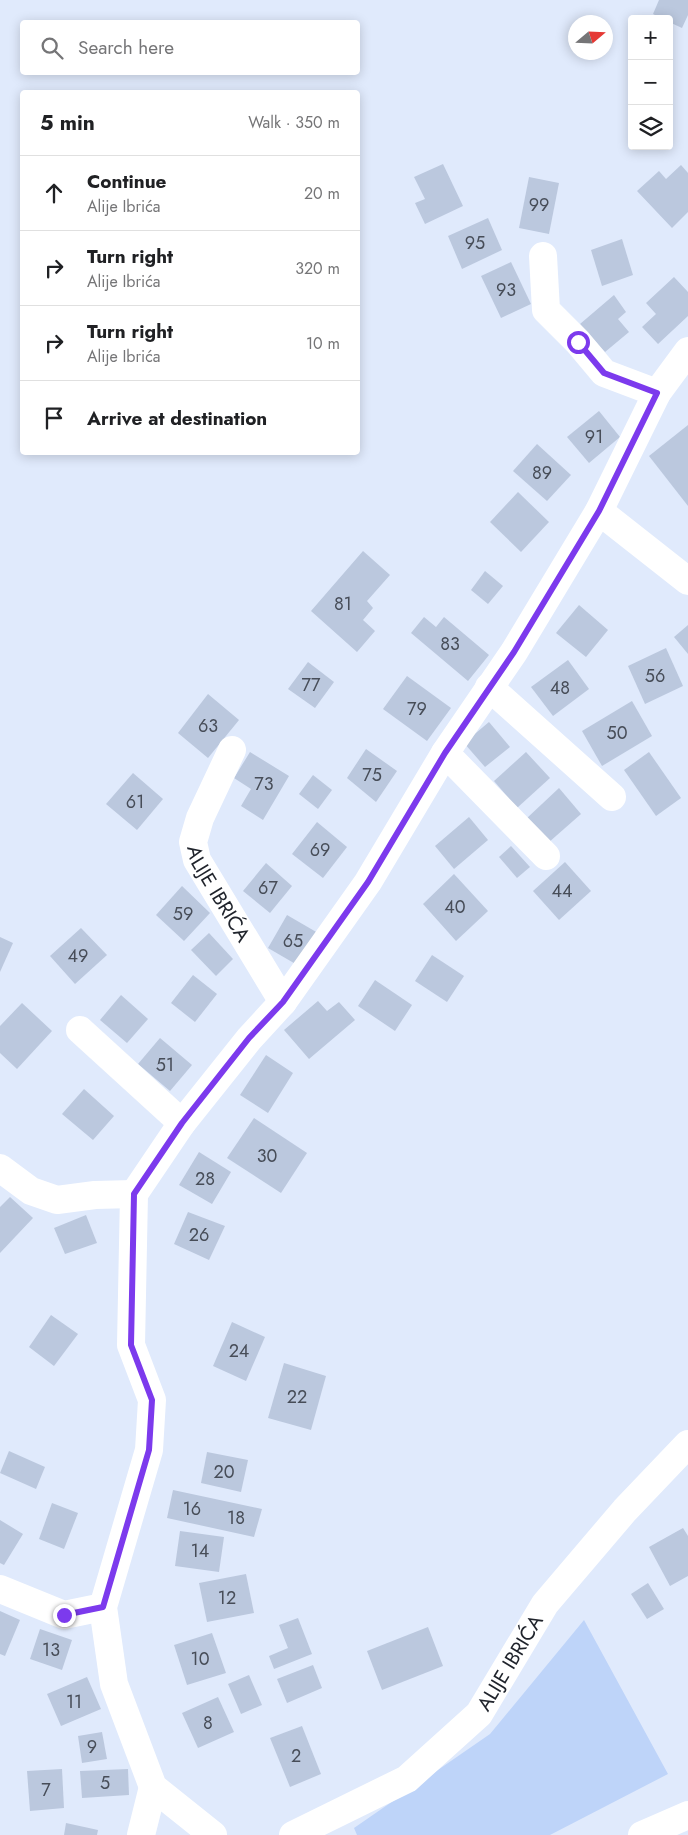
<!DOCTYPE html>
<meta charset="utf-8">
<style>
:root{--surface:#fff;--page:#f6f6f6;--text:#202124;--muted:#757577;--line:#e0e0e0}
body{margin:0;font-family:Jost,sans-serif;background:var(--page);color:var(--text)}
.controls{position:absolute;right:15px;top:15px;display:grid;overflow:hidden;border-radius:5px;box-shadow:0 2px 12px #0003}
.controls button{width:45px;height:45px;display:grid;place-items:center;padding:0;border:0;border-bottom:1px solid var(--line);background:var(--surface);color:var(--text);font:25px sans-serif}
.compass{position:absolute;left:568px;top:15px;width:45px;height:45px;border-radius:50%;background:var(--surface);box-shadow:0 2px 12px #0003;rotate:71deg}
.stop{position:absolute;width:15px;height:15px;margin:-11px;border:4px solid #7c3aed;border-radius:50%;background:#fff}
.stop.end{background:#7c3aed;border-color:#fff;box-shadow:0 1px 5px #0008}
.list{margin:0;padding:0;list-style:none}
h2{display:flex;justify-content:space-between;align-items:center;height:65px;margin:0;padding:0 20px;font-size:21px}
h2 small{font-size:16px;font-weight:400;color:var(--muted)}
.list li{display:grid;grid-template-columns:32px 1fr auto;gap:15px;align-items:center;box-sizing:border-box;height:75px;padding:0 20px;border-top:1px solid var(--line)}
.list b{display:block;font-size:19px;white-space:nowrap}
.list p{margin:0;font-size:16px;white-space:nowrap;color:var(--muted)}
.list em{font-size:16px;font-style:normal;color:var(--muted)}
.icon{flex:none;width:28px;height:28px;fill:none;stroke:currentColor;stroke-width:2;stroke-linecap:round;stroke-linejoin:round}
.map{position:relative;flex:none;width:688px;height:1835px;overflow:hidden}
.search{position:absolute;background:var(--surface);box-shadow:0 2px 12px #0003;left:20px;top:20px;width:340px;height:55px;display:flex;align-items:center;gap:12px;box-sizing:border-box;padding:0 18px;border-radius:5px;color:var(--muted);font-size:19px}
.panel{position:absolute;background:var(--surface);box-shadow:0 2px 12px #0003;left:20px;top:90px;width:340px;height:365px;border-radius:5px}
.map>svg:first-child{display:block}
</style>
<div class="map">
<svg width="688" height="1835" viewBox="0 0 688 1835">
<rect width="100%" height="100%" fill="#e0eafc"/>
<path fill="#bed4f9" d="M584 1620 668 1774 550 1835H357L354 1828 490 1734Z"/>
<g fill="#bbc8de">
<path d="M659 0H688V15L682 28 669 22V19H663L653 14Z"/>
<path d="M443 164 463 206 425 224 415 203 425 199 414 177Z"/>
<path d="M681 165 688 173V212L672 228 637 191 659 171 666 179Z"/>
<path d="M529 177 559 183 549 234 519 228Z"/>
<path d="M488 218 502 250 462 269 448 236Z"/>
<path d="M622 239 633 275 602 286 591 250Z"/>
<path d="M511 262 531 304 501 318 481 276Z"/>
<path d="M674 277 688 292V316L658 344 642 327 656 314 646 303Z"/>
<path d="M614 295 626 312 618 319 629 332 605 352 580 324Z"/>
<path d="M599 411 620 437 589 463 567 437Z"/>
<path d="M688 425V506L649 456Z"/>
<path d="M537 444 571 475 547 501 513 471Z"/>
<path d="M518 492 549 522 521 552 490 522Z"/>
<path d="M363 551 390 575 367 601 373 608 363 620 375 631 357 652 311 611Z"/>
<path d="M485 571 503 586 488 604 471 590Z"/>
<path d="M579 605 608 630 586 657 556 633Z"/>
<path d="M424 617 436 627 444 617 489 655 468 681 411 633Z"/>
<path d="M688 625V654L674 637Z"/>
<path d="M666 648 683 686 645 704 628 666Z"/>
<path d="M568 660 589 689 553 716 531 687Z"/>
<path d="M308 662 334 682 315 708 288 689Z"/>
<path d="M407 676 451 708 427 741 383 709Z"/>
<path d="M208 694 239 720 208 758 178 733Z"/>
<path d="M632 701 652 736 602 766 582 731Z"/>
<path d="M489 722 510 747 485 767 464 743Z"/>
<path d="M366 749 397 771 376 802 347 778Z"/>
<path d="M250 752 289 776 263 820 241 806 251 789 234 778Z"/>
<path d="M526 752 550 778 517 808 494 781Z"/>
<path d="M649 752 681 798 656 816 624 770Z"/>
<path d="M133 773 163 799 137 830 106 804Z"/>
<path d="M313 775 332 790 318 809 299 794Z"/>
<path d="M559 788 581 814 548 843 526 819Z"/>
<path d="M469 817 488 840 454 869 435 846Z"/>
<path d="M317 822 347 847 323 878 292 854Z"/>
<path d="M511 846 530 867 517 878 499 857Z"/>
<path d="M565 862 591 891 559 920 533 891Z"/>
<path d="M266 863 292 886 270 913 243 891Z"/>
<path d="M454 874 488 911 456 941 423 904Z"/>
<path d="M182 886 210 913 184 941 156 915Z"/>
<path d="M287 915 318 933 299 966 268 948Z"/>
<path d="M81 928 107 955 75 984 50 956Z"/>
<path d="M209 933 233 959 216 976 191 950Z"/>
<path d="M0 937 13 943 0 972Z"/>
<path d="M432 955 464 976 447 1002 415 981Z"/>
<path d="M193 975 217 994 195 1022 171 1003Z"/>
<path d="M375 980 412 1005 395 1031 358 1006Z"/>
<path d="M121 995 148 1019 127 1043 100 1020Z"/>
<path d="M318 1001 327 1011 339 1002 355 1020 309 1059 284 1030Z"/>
<path d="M22 1003 52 1031 17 1069 0 1053V1026Z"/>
<path d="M160 1038 192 1065 170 1091 138 1064Z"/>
<path d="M266 1055 293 1073 268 1113 240 1095Z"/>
<path d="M84 1089 114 1116 93 1140 62 1114Z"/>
<path d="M254 1118 307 1153 281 1193 227 1158Z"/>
<path d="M199 1152 231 1172 212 1204 179 1185Z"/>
<path d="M10 1197 33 1218 0 1253V1207Z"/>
<path d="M188 1212 225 1226 209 1260 174 1244Z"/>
<path d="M86 1215 97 1243 65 1254 54 1228Z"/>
<path d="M51 1315 78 1334 54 1366 29 1347Z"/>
<path d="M232 1322 265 1337 246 1381 213 1366Z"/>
<path d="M284 1363 326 1376 311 1430 268 1418Z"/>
<path d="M9 1451 45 1467 36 1489 0 1473Z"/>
<path d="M207 1452 248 1460 241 1492 201 1483Z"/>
<path d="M173 1490 262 1509 254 1537 167 1518Z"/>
<path d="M52 1503 78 1513 64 1549 39 1539Z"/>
<path d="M0 1520 23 1534 4 1565 0 1563Z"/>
<path d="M683 1528 688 1536V1576L670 1586 649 1547Z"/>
<path d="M180 1531 224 1537 219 1572 175 1566Z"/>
<path d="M246 1574 254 1613 207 1622 199 1583Z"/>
<path d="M648 1583 664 1609 647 1619 631 1594Z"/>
<path d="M0 1611 20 1620 5 1656 0 1654Z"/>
<path d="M298 1618 312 1654 274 1669 269 1656 288 1648 279 1625Z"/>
<path d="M428 1627 443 1666 382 1690 367 1651Z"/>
<path d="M40 1629 72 1640 62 1670 30 1659Z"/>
<path d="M212 1633 226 1673 187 1685 174 1645Z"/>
<path d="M313 1665 322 1688 287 1703 277 1679Z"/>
<path d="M249 1675 262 1705 241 1714 228 1684Z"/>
<path d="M87 1677 101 1709 61 1726 47 1694Z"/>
<path d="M218 1697 234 1732 198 1748 182 1713Z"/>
<path d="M302 1726 321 1774 290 1787 270 1738Z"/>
<path d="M102 1732 107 1759 82 1763 78 1736Z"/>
<path d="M62 1769 64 1808 30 1811 27 1771Z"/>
<path d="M128 1769 129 1795 82 1798 80 1771Z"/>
<path d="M66 1823 98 1830 97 1835H64Z"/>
</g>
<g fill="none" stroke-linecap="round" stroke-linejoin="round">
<g stroke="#fff" stroke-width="28">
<path d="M543 256 546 310 578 342 604 373 657 393"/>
<path d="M599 511 688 581"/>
<path d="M489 687 612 797"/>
<path id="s1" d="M232 750 200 818 193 842 197 860 283 1002"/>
<path d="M445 753 546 856"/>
<path d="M80 1030 182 1123"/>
<path d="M0 1168 31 1191 57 1200 95 1195 134 1194"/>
<path d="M0 1589 64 1615 103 1607"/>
<path d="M141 1835 153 1787"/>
<path d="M213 1835 153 1787 114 1684 103 1607 149 1450 152 1400 131 1345 134 1194 182 1123 249 1039 283 1002 368 882 445 753 514 652 599 511 657 393 688 351"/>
<path id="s2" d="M293 1835 407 1779 479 1714 545 1604 625 1510 688 1444"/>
<path d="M642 1835 688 1815"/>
</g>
</g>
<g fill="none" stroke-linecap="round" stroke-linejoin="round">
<path stroke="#7c3aed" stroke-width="6" d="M64 1615 103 1607 149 1450 152 1400 131 1345 134 1194 182 1123 249 1038 283 1002 368 882 445 753 514 652 599 511 657 393 604 373 578 342"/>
</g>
<g text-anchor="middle" stroke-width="4" stroke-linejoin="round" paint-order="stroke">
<g font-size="18" fill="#474d58">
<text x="539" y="211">99</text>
<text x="475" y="249">95</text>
<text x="506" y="296">93</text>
<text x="594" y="443">91</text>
<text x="542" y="479">89</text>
<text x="343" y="610">81</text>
<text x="450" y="650">83</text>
<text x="655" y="682">56</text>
<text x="311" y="691">77</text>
<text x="560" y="694">48</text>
<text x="417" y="715">79</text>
<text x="208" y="732">63</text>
<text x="617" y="739">50</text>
<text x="372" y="781">75</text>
<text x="264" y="790">73</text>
<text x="135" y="808">61</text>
<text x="320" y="856">69</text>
<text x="268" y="894">67</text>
<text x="562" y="897">44</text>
<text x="455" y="913">40</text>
<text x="183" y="920">59</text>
<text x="293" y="947">65</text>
<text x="78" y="962">49</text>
<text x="165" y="1071">51</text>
<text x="267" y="1162">30</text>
<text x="205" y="1185">28</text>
<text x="199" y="1241">26</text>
<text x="239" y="1357">24</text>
<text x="297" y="1403">22</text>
<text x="224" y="1478">20</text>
<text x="192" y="1515">16</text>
<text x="236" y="1524">18</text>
<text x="200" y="1557">14</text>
<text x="227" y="1604">12</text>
<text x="51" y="1656">13</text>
<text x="200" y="1665">10</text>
<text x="74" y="1708">11</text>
<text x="208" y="1729">8</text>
<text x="92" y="1753">9</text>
<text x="296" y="1762">2</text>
<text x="105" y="1789">5</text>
<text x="46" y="1796">7</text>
</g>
<g font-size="20" fill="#20242c" stroke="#fff">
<text dy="7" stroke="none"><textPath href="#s1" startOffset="158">ALIJE IBRIĆA</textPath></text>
<text dy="7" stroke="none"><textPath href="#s2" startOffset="284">ALIJE IBRIĆA</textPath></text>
</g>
</g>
</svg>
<div class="controls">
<button>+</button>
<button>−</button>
<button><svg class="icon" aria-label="layers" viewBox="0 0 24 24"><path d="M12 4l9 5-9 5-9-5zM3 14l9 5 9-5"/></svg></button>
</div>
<svg class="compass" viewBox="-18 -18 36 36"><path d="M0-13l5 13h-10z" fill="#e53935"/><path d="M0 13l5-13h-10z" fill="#757577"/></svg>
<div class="stop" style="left:578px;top:342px"></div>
<div class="stop end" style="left:64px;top:1615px"></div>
<div class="search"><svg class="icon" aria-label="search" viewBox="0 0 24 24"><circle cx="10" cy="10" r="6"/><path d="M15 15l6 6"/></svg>Search here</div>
<section class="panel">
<h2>5 min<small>Walk · 350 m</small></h2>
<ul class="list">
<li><svg class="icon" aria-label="ahead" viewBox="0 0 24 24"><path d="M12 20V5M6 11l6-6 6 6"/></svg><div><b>Continue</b><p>Alije Ibrića</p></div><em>20 m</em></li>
<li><svg class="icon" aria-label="right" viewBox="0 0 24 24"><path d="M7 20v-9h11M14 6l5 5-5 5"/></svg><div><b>Turn right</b><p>Alije Ibrića</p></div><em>320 m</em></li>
<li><svg class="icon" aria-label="right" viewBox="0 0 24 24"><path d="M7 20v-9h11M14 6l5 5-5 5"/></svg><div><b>Turn right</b><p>Alije Ibrića</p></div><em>10 m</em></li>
<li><svg class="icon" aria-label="arrive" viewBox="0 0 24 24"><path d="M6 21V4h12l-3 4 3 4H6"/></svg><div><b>Arrive at destination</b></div></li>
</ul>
</section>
</div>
